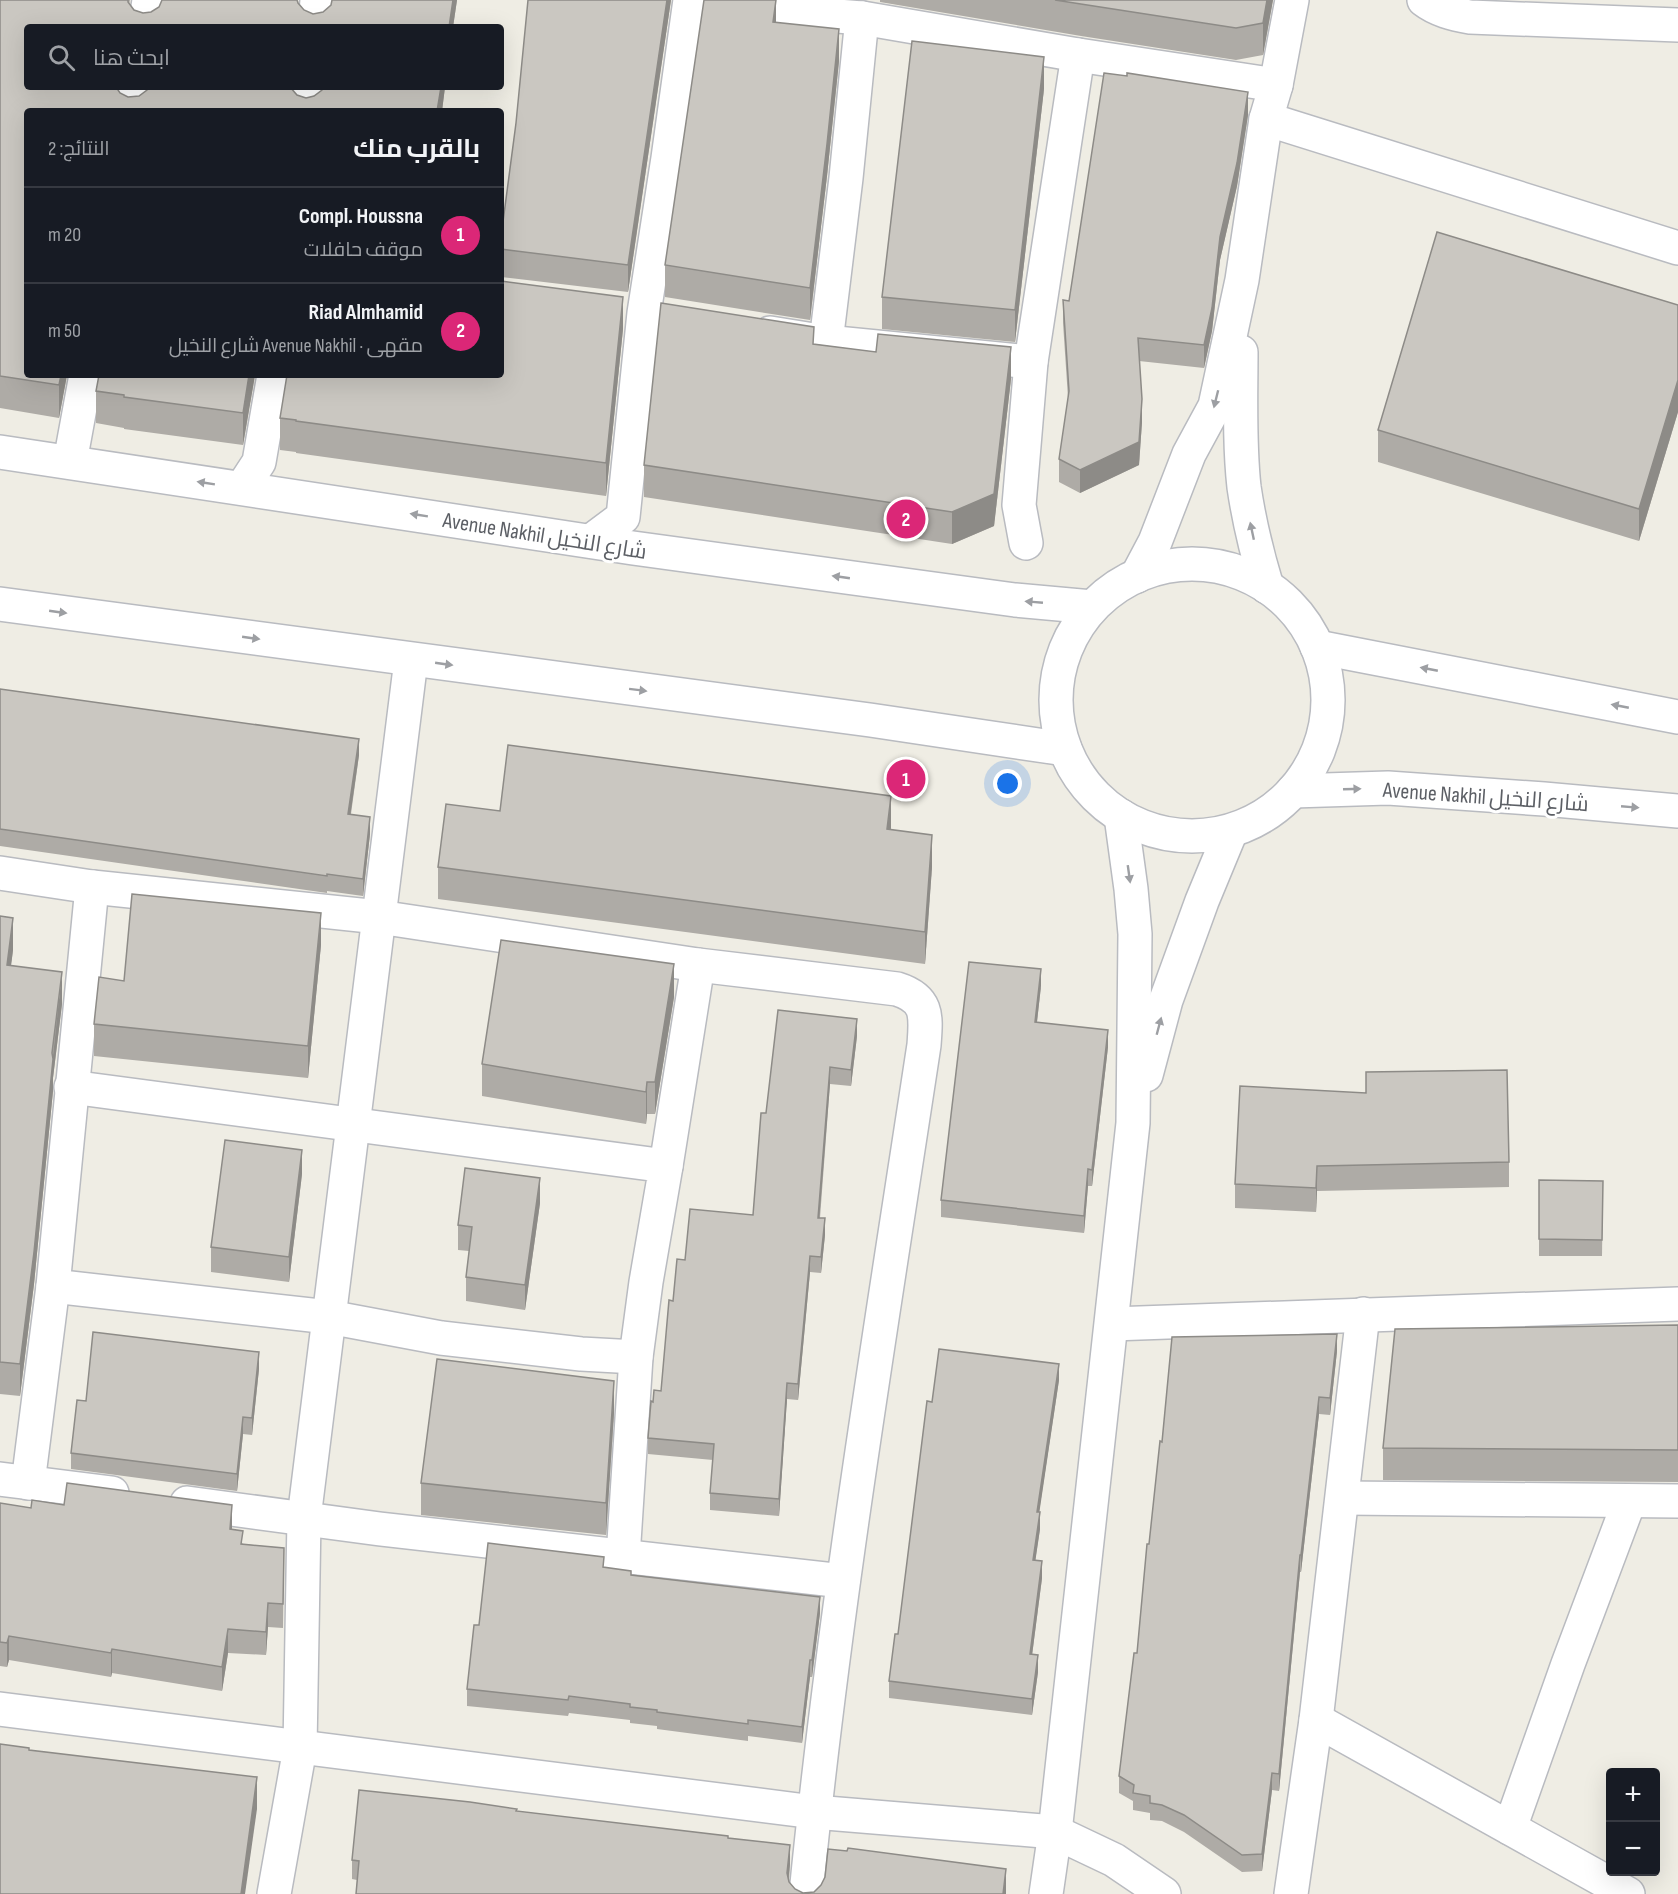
<!DOCTYPE html>
<html lang="ar">
<meta charset="utf-8">
<style>
:root{--surface:#171b24;--page:#242831;--text:#f1f3f6;--muted:#9ea1a6;--line:#363941;--accent:#db2777}
body{margin:0;font-family:"Sofia Sans Condensed",Cairo,sans-serif;background:var(--page);color:var(--text);direction:rtl}
.controls{position:absolute;right:18px;bottom:18px;display:grid;overflow:hidden;border-radius:6px;box-shadow:0 6px 24px #0002}
.controls button{width:54px;height:54px;display:grid;place-items:center;padding:0;border:0;border-bottom:2px solid var(--line);background:var(--surface);color:var(--text);font:30px sans-serif}
.you{position:absolute;left:1008px;top:784px;width:21px;height:21px;margin:-15px;border:4px solid #fff;border-radius:50%;background:#1a73e8;box-shadow:0 0 0 9px #1a73e833}
.badge{display:grid;place-items:center;width:39px;height:39px;border-radius:50%;background:var(--accent);color:#fff;font-size:20px;font-weight:700}
.pin{position:absolute;translate:-50% -50%;border:3px solid #fff;box-shadow:0 2px 6px #0006}
.list{margin:0;padding:0;list-style:none}
h2{display:flex;justify-content:space-between;align-items:center;height:78px;margin:0;padding:0 24px;font-size:26px}
h2 small{font-size:20px;font-weight:400;color:var(--muted)}
.list li{display:grid;grid-template-columns:39px 1fr auto;gap:18px;align-items:center;box-sizing:border-box;height:96px;padding:0 24px;border-top:2px solid var(--line)}
.list b{display:block;font-size:22px;white-space:nowrap}
.list p{margin:0;font-size:20px;white-space:nowrap;color:var(--muted)}
.list em{font-size:20px;font-style:normal;color:var(--muted)}
.icon{flex:none;width:33px;height:33px;fill:none;stroke:currentColor;stroke-width:2;stroke-linecap:round;stroke-linejoin:round}
.map{position:relative;flex:none;width:1678px;height:1894px;overflow:hidden;direction:ltr}
.search{position:absolute;background:var(--surface);box-shadow:0 6px 24px #0002;left:24px;top:24px;width:480px;height:66px;display:flex;align-items:center;gap:15px;box-sizing:border-box;padding:0 21px;border-radius:6px;color:var(--muted);font-size:22px}
.panel{position:absolute;background:var(--surface);box-shadow:0 6px 24px #0002;left:24px;top:108px;width:480px;height:270px;border-radius:6px;direction:rtl}
.map>svg:first-child{display:block}
</style>
<div class="map">
<svg width="1678" height="1894" viewBox="0 0 1678 1894">
<rect width="100%" height="100%" fill="#efede4"/>
<g fill="none" stroke-linecap="round" stroke-linejoin="round">
<g stroke="#b9bbc0" stroke-width="36">
<g id="minor">
<path d="M700 0 813 14 862 18 1078 55 1276 85"/>
<path d="M1424 0C1437 10 1453 14 1470 17L1678 25"/>
<path d="M145 27 149 0"/>
<path d="M315 27 317 0"/>
<path d="M132 111 136 87"/>
<path d="M307 111 309 87"/>
<path d="M1266 119 1678 248"/>
<path d="M770 333 826 342 1031 362"/>
<path d="M826 342 846 178 862 18"/>
<path d="M1241 352C1241 397 1239 442 1244 487 1249 521 1257 554 1267 587"/>
<path d="M0 452 633 548 1015 600 1092 607"/>
<path d="M70 462 86 375"/>
<path d="M242 488 259 462 274 375"/>
<path d="M591 541 623 517 644 313 668 158 690 0"/>
<path d="M1026 543 1019 505 1031 362 1078 55"/>
<circle cx="1192" cy="700" r="136"/>
<path d="M1137 576 1155 542 1189 454 1215 406 1242 280 1266 119 1276 85 1292 0"/>
<path d="M0 604 870 720 1065 749"/>
<path d="M1317 647 1678 717"/>
<path d="M1293 791 1388 788 1544 799 1678 811"/>
<path d="M0 873 92 887 379 917 698 965 897 989C929 999 926 1017 924 1045 881 1328 834 1610 806 1894"/>
<path d="M1146 1075 1166 1000 1202 901 1231 831"/>
<path d="M666 1166 698 965"/>
<path d="M53 1286 329 1317 441 1338 581 1354 636 1357 646 1282 666 1166 71 1087"/>
<path d="M1112 1324 1678 1304"/>
<path d="M0 1479 112 1493"/>
<path d="M28 1483 53 1286 92 887"/>
<path d="M1343 1498 1678 1501"/>
<path d="M187 1503 380 1529 843 1581"/>
<path d="M623 1557 636 1357"/>
<path d="M0 1709 814 1812 1055 1832 1114 1860 1164 1894"/>
<path d="M1316 1720 1628 1894"/>
<path d="M1510 1828 1568 1664 1629 1502"/>
<path d="M274 1894 300 1748 304 1518 411 660"/>
<path d="M1046 1894 1055 1832 1133 1123 1135 934 1131 889 1121 816"/>
<path d="M1291 1894 1316 1720 1363 1314"/>
</g>
</g>
<use href="#minor" stroke="#fff" stroke-width="33"/>
</g>
<g fill="#aeaba6">
<path d="M0 0H130L129 4 134 10 143 13 298 3 304 10 313 14 457 0 453 27H27V87H117V89L120 93 128 97 297 95 306 98 314 96 322 90 323 87H445L442 111H27L67 375 59 418 0 408Z"/>
<path d="M671 0 628 292 501 277V237L516 123Z"/>
<path d="M776 0V22L839 61 827 176 810 320 665 297V265Z"/>
<path d="M880 0H1273L1263 55 1236 60 1081 36 880 2Z"/>
<path d="M1044 89 1015 342 882 329V297Z"/>
<path d="M1248 115 1237 186 1220 260 1212 331 1204 368 1139 361 1142 422 1139 465 1080 493 1059 482V459L1068 398 1063 323V300L1069 301Z"/>
<path d="M1678 305V412L1639 541 1378 462V430Z"/>
<path d="M623 329 606 496 296 453V452L280 450V418Z"/>
<path d="M814 344 876 352 1011 379 994 526 952 544 644 497V465Z"/>
<path d="M99 375H255L243 445 124 429V428L96 423V391Z"/>
<path d="M0 689 359 755 351 814 370 834 363 896 327 891V893L0 846Z"/>
<path d="M500 811 891 829 932 867 925 964 438 899V867Z"/>
<path d="M0 916 13 950 11 965 62 1004 53 1078V1091L34 1284 20 1396 0 1394Z"/>
<path d="M321 945 308 1078 94 1056V1024Z"/>
<path d="M1041 986 1037 1022 1108 1047 1092 1186H1088L1084 1233 941 1217V1200Z"/>
<path d="M674 997 655 1114H647L646 1124 482 1096V1064Z"/>
<path d="M857 1036 851 1086 830 1084 820 1218 825 1235 821 1273 810 1272 798 1400 787 1399 779 1516 710 1510V1493L713 1460 648 1454V1438L653 1402 661 1391 673 1301 685 1260 753 1215 766 1113Z"/>
<path d="M1366 1072 1509 1162V1187L1317 1191 1316 1212 1235 1208V1184L1366 1093Z"/>
<path d="M302 1174 289 1282 211 1272V1247Z"/>
<path d="M1539 1180 1603 1181 1602 1256H1539Z"/>
<path d="M540 1203 525 1310 466 1301V1277L469 1251 458 1250V1225Z"/>
<path d="M1678 1325V1482L1383 1480V1448Z"/>
<path d="M1337 1351 1330 1415 1319 1414 1301 1572H1300L1279 1791 1272 1790 1262 1871 1242 1872 1184 1832 1162 1821 1150 1820V1813L1133 1810V1801L1119 1793V1776L1137 1653 1162 1442Z"/>
<path d="M259 1369 252 1435 243 1434 237 1491 71 1469V1453L86 1401Z"/>
<path d="M1059 1380 1039 1512 1040 1529 1035 1561 1042 1578 1032 1655 1038 1672 1032 1715 889 1698V1681L898 1634 932 1402Z"/>
<path d="M614 1413 606 1535 421 1515V1483Z"/>
<path d="M0 1503 31 1508 232 1529 243 1544 284 1548 283 1628 268 1627 266 1655 228 1653 222 1691 112 1673 111 1677 9 1660 7 1667 0 1666Z"/>
<path d="M604 1568 631 1575 820 1613 812 1677H810L802 1743 748 1736V1741L657 1729V1726L630 1723V1720L569 1713 568 1716 467 1706V1689L479 1625Z"/>
<path d="M517 1811 728 1838 790 1864 789 1882 795 1889 803 1893 1006 1889V1894H356L357 1880 352 1879V1860Z"/>
</g>
<g fill="#8d8b87">
<path d="M453 0H457L453 27H449Z"/>
<path d="M667 0H671L628 292V265Z"/>
<path d="M776 0V28L773 22Z"/>
<path d="M1267 0H1273L1263 55V23Z"/>
<path d="M839 29V61L827 176 810 320V288Z"/>
<path d="M1044 57V89L1015 342V310Z"/>
<path d="M441 87H445L442 111H437Z"/>
<path d="M1248 92V115L1237 186 1220 260 1212 331 1204 368V345L1220 237Z"/>
<path d="M623 297V329L606 496V463Z"/>
<path d="M1011 347V379L994 526 952 544V512Z"/>
<path d="M61 375H67L59 418V385Z"/>
<path d="M249 375H255L243 445V413Z"/>
<path d="M1678 380V412L1639 541V509Z"/>
<path d="M1142 399V422L1139 465 1080 493V470Z"/>
<path d="M359 739V755L348 831V814Z"/>
<path d="M891 796V828L887 861V829Z"/>
<path d="M370 817V834L363 896V879Z"/>
<path d="M932 835V867L925 964V932Z"/>
<path d="M321 913V945L308 1078V1046Z"/>
<path d="M13 918V950L7 997V965Z"/>
<path d="M674 964V997L655 1114V1082Z"/>
<path d="M1041 969V986L1035 1039V1022Z"/>
<path d="M62 972V1004L53 1078V1091L34 1284 20 1396V1364Z"/>
<path d="M857 1019V1036L851 1086V1070Z"/>
<path d="M1108 1030V1047L1092 1186V1170Z"/>
<path d="M830 1067V1084L818 1234V1218Z"/>
<path d="M647 1082V1114L646 1124V1092Z"/>
<path d="M302 1150V1174L289 1282V1257Z"/>
<path d="M1317 1166V1191L1316 1212V1188Z"/>
<path d="M1088 1169V1186L1084 1233V1216Z"/>
<path d="M540 1178V1203L525 1310V1285Z"/>
<path d="M825 1218V1235L821 1273V1257Z"/>
<path d="M810 1256V1272L798 1400V1384Z"/>
<path d="M1337 1334V1351L1330 1415V1398Z"/>
<path d="M259 1352V1369L252 1435V1418Z"/>
<path d="M1059 1364V1380L1037 1528V1512Z"/>
<path d="M614 1381V1413L606 1535V1503Z"/>
<path d="M787 1383V1399L779 1516V1499Z"/>
<path d="M1319 1397V1414L1301 1572V1555Z"/>
<path d="M243 1417V1434L237 1491V1474Z"/>
<path d="M232 1505V1528L230 1553V1529Z"/>
<path d="M1040 1512V1529L1033 1577V1560Z"/>
<path d="M1300 1555V1572L1279 1791V1774Z"/>
<path d="M1042 1561V1578L1030 1671V1654Z"/>
<path d="M820 1597V1613L812 1677V1660Z"/>
<path d="M268 1603V1627L266 1655V1632Z"/>
<path d="M228 1629V1653L222 1691V1667Z"/>
<path d="M9 1636V1660L7 1667V1643Z"/>
<path d="M112 1649V1673L111 1677V1653Z"/>
<path d="M1038 1655V1672L1032 1715V1699Z"/>
<path d="M810 1660V1677L802 1743V1727Z"/>
<path d="M1272 1773V1790L1262 1871V1854Z"/>
<path d="M257 1777V1809L245 1894H241Z"/>
<path d="M790 1845V1864L787 1892V1873Z"/>
<path d="M1006 1869V1894H1003Z"/>
</g>
<g fill="#cac7c1" stroke="#8d8b87" stroke-width="1.5">
<path d="M0 0H128V2L134 10 143 13 151 12 159 7 162 0H297L298 3 304 10 313 14 323 12 331 5 332 0H453L449 27H27V87H116L120 93 128 97 139 96 147 90 148 87H290L297 95 306 98 314 96 322 90 323 87H441L437 111H27V375H61L59 385 0 376Z"/>
<path d="M528 0H667L628 265 501 249V237L516 123Z"/>
<path d="M704 0H776L773 22 839 29 827 144 810 288 665 265Z"/>
<path d="M1055 0H1267L1263 23 1236 28Z"/>
<path d="M912 41 1044 57 1015 310 882 297Z"/>
<path d="M1104 73 1127 76V73L1248 92 1237 163 1220 237 1212 308 1204 345 1138 338 1142 399 1139 442 1080 470 1059 459 1069 391 1063 300 1069 301Z"/>
<path d="M1437 232 1678 305V380L1639 509 1378 430Z"/>
<path d="M501 281 623 297 606 463 296 421V420L280 418 287 375H501Z"/>
<path d="M661 303 814 327 813 344 876 352 878 334 1011 347 994 494 952 512 644 465Z"/>
<path d="M99 375H249L243 413 124 397V395L96 391Z"/>
<path d="M0 689 359 739 348 814 370 817 363 879 327 874V876L0 829Z"/>
<path d="M508 745 891 796 887 829 932 835 925 932 438 867 446 804 500 811Z"/>
<path d="M132 894 321 913 308 1046 94 1024 99 977 124 981Z"/>
<path d="M0 916 13 918 7 965 62 972 52 1053 53 1059 34 1252 20 1364 0 1362Z"/>
<path d="M501 940 674 964 655 1082H647L646 1092 482 1064Z"/>
<path d="M969 962 1041 969 1035 1022 1108 1030 1092 1170 1088 1169 1084 1216 941 1200Z"/>
<path d="M778 1010 857 1019 851 1070 830 1067 818 1218H825L821 1257 810 1256 798 1384 787 1383 779 1499 710 1493 714 1444 648 1438 651 1401 653 1402 654 1390 661 1391 669 1300 673 1301 677 1259 685 1260 690 1209 753 1215 761 1113H766Z"/>
<path d="M1507 1070 1509 1162 1317 1166 1316 1188 1235 1184 1240 1086 1366 1093V1072Z"/>
<path d="M225 1140 302 1150 289 1257 211 1247Z"/>
<path d="M465 1168 540 1178 525 1285 466 1277 472 1227 458 1225Z"/>
<path d="M1539 1180 1603 1181 1602 1240 1539 1239Z"/>
<path d="M1678 1325V1450L1383 1448 1395 1329Z"/>
<path d="M93 1332 259 1352 252 1418 243 1417 237 1474 71 1453 77 1400 86 1401Z"/>
<path d="M1337 1334 1330 1398 1319 1397 1301 1555H1300L1279 1774 1272 1773 1262 1854 1242 1855 1184 1815 1162 1805 1150 1803V1796L1133 1793 1134 1785 1119 1776 1134 1653H1137L1147 1544H1149L1160 1441 1162 1442 1172 1337Z"/>
<path d="M939 1349 1059 1364 1037 1512H1040L1033 1560 1042 1561 1030 1654 1038 1655 1032 1699 889 1681 895 1634H898L927 1401 932 1402Z"/>
<path d="M437 1359 614 1381 606 1503 421 1483Z"/>
<path d="M67 1483 232 1505 230 1529 243 1531 241 1544 284 1548 283 1604 268 1603 266 1632 228 1629 222 1667 112 1649 111 1653 9 1636 7 1643 0 1642V1503L31 1508 32 1500 64 1505Z"/>
<path d="M488 1543 604 1557 603 1567 631 1571V1575L820 1597 812 1660H810L802 1727 748 1720V1724L657 1712V1710L630 1707V1704L569 1696 568 1700 467 1689 474 1625H479Z"/>
<path d="M0 1744 29 1748V1750L257 1777 241 1894H0Z"/>
<path d="M359 1790 470 1802 517 1809 516 1811 728 1836V1838L790 1845 787 1873 789 1882 795 1889 803 1893 814 1892 821 1885 825 1877 828 1849 847 1851 848 1848 1006 1869 1003 1894H356L359 1861 352 1860Z"/>
</g>
<defs><path id="oneway-solid" d="M-6-.8H1V-3.2L6.5 0L1 3.2V.8H-6Z" transform="scale(1.5)"/></defs>
<g fill="#9d9fa3">
<use href="#oneway-solid" transform="translate(1216 399) rotate(104)"/>
<use href="#oneway-solid" transform="translate(206 483) rotate(-171)"/>
<use href="#oneway-solid" transform="translate(419 515) rotate(-171)"/>
<use href="#oneway-solid" transform="translate(1252 531) rotate(-102)"/>
<use href="#oneway-solid" transform="translate(841 577) rotate(-172)"/>
<use href="#oneway-solid" transform="translate(1034 602) rotate(-175)"/>
<use href="#oneway-solid" transform="translate(58 612) rotate(8)"/>
<use href="#oneway-solid" transform="translate(251 638) rotate(8)"/>
<use href="#oneway-solid" transform="translate(444 664) rotate(8)"/>
<use href="#oneway-solid" transform="translate(1429 669) rotate(-169)"/>
<use href="#oneway-solid" transform="translate(638 690) rotate(7)"/>
<use href="#oneway-solid" transform="translate(1620 706) rotate(-169)"/>
<use href="#oneway-solid" transform="translate(1352 789) rotate(-2)"/>
<use href="#oneway-solid" transform="translate(1630 807) rotate(5)"/>
<use href="#oneway-solid" transform="translate(1129 874) rotate(82)"/>
<use href="#oneway-solid" transform="translate(1159 1026) rotate(-75)"/>
</g>
<g text-anchor="middle" stroke-width="6" stroke-linejoin="round" paint-order="stroke">
<g font-size="22" fill="#5c5f65" stroke="#fff">
<text transform="translate(545 535) rotate(9)" y="8">Avenue Nakhil شارع النخيل</text>
<text transform="translate(1486 796) rotate(4)" y="8">Avenue Nakhil شارع النخيل</text>
</g>
</g>
</svg>
<div class="controls">
<button>+</button>
<button>−</button>
</div>
<div class="you"></div>
<div class="pin badge" style="left:906px;top:779px">1</div>
<div class="pin badge" style="left:906px;top:519px">2</div>
<div class="search"><svg class="icon" aria-label="search" viewBox="0 0 24 24"><circle cx="10" cy="10" r="6"/><path d="M15 15l6 6"/></svg>ابحث هنا</div>
<section class="panel">
<h2>بالقرب منك<small>النتائج: 2</small></h2>
<ul class="list">
<li><span class="badge">1</span><div><b>Compl. Houssna</b><p>موقف حافلات</p></div><em>20 m</em></li>
<li><span class="badge">2</span><div><b>Riad Almhamid</b><p>مقهى · Avenue Nakhil شارع النخيل</p></div><em>50 m</em></li>
</ul>
</section>
</div>
